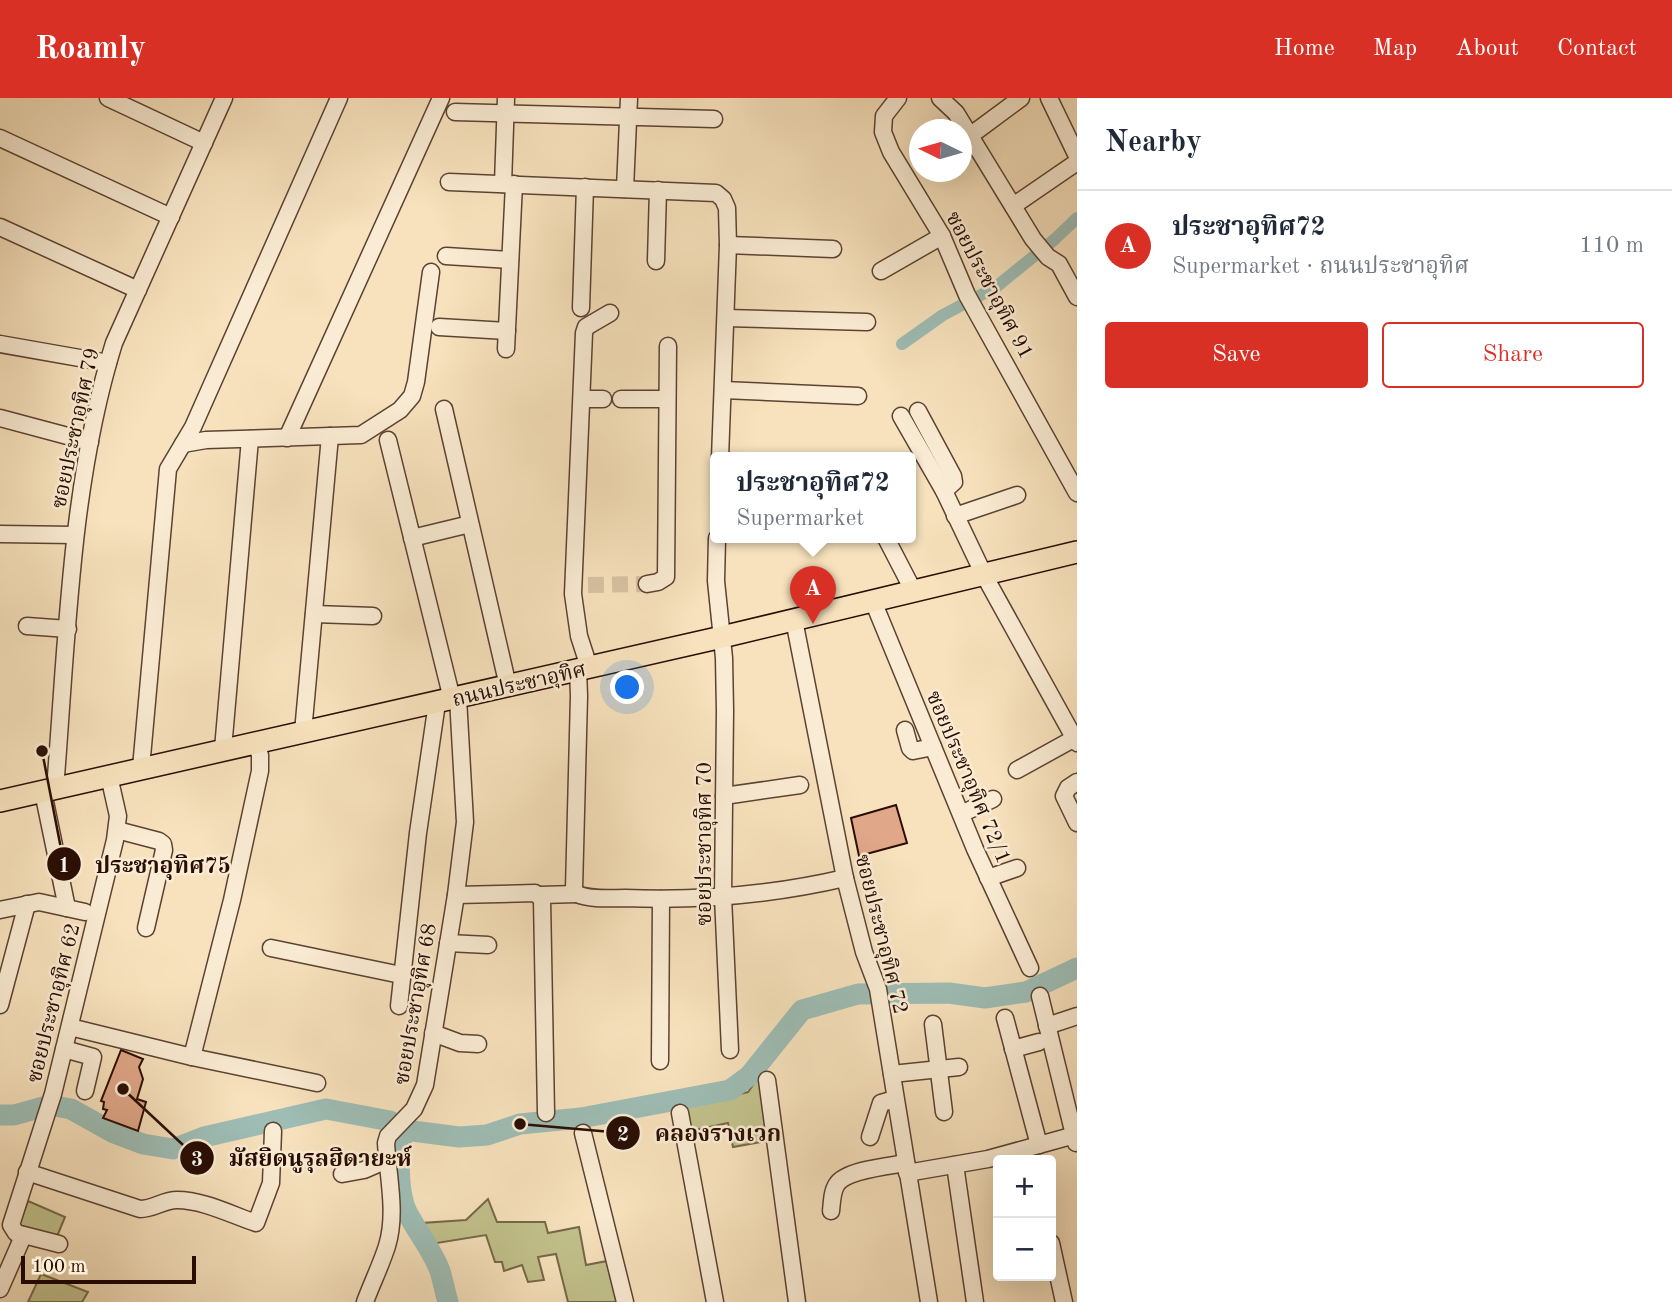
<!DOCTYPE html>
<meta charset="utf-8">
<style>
:root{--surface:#fff;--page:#f2f2f3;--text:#1f2937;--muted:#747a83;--line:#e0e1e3;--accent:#d93025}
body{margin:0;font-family:"Old Standard TT","Noto Serif Thai",serif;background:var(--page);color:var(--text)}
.controls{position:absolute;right:21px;bottom:21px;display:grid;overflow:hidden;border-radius:7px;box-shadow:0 7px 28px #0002}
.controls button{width:63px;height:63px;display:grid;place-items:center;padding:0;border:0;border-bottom:2px solid var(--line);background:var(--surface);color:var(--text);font:35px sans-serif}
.compass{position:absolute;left:909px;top:21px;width:63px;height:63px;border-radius:50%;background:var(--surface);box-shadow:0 7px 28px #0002;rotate:275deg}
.scale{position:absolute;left:21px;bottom:18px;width:175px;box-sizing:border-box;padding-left:7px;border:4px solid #290d03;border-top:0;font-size:19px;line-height:24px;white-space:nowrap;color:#290d03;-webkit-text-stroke:5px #faecd4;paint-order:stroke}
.you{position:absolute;left:628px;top:590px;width:24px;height:24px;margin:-18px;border:5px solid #fff;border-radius:50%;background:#1a73e8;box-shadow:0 0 0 10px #1a73e833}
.badge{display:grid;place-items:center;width:46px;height:46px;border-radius:50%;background:var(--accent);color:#fff;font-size:23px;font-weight:700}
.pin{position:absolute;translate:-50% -58px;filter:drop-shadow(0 2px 4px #0008)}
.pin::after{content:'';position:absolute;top:37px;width:24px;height:21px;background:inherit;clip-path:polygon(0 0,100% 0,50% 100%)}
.popup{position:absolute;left:710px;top:354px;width:206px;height:91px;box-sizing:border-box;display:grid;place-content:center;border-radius:7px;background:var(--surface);filter:drop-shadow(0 2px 5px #0005);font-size:23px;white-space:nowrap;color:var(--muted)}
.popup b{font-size:26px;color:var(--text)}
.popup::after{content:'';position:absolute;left:50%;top:100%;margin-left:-14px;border:14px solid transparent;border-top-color:var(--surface)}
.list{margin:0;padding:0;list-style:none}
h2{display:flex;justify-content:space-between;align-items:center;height:91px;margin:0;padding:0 28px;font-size:30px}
h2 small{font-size:23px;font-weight:400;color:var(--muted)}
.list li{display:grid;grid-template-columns:46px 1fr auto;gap:21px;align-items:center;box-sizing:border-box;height:112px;padding:0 28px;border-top:2px solid var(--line)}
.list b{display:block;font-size:26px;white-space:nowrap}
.list p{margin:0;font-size:23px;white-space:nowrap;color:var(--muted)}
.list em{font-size:23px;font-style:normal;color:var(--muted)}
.actions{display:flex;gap:14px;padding:21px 28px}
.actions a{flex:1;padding:16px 0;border:2px solid var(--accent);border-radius:7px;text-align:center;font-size:24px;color:var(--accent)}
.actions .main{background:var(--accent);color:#fff}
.map{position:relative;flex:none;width:1077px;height:1204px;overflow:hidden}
header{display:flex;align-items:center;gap:42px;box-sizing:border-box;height:98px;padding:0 35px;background:var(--accent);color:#fff}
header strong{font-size:33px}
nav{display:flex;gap:38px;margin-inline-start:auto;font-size:24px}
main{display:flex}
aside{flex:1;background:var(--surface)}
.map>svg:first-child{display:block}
</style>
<header>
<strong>Roamly</strong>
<nav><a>Home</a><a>Map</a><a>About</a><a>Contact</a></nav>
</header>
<main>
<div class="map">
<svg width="1077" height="1204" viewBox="0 0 1077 1204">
<rect width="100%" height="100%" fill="#f7e2bd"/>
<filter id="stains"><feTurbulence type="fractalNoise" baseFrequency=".00286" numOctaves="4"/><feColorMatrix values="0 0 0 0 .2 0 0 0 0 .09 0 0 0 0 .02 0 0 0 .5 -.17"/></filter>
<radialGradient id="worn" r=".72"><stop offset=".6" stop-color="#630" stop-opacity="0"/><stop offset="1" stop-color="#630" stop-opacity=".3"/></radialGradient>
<g fill="#c2c28d" stroke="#766848" stroke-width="2">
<path d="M763 973 773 1042 733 1049 728 1025 690 1033 683 1009 748 994Z"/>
<path d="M488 1101 497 1124H545L548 1135 579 1129 586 1167 607 1163 617 1204H568L556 1156 538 1159 544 1182 528 1184 522 1167 504 1173 502 1164H495L486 1137 431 1146 422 1125 466 1122Z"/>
<path d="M28 1103 65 1119 53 1148 15 1137Z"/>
<path d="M41 1176 88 1194 82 1204H28Z"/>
</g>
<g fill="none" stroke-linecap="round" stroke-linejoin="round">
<path stroke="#9ebdb5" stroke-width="12" d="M902 246 943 217 996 189 1055 141 1077 120"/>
<g stroke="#9ebdb5" stroke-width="21">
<path d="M0 1017H14L50 1007 71 1011 114 1035 143 1046 173 1051 204 1039 326 1011 390 1023 405 1032 459 1039 487 1037 520 1026 581 1020 730 992 749 978 802 912 858 896 949 895 985 900 1026 894 1077 870"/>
<path d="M405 1032C396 1050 398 1098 408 1116 418 1135 432 1152 440 1173 443 1183 445 1194 448 1204"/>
</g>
</g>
<g fill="#e0a788" stroke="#290d03" stroke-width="2">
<path d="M896 707 907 745 859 758 851 720Z"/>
<path d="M121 952 143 961 139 969 143 981 137 1001 146 1004 138 1033 103 1020 107 1012 103 1011 104 1004 101 1003Z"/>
</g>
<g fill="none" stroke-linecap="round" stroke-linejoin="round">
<path stroke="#d8c2a1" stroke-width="16" stroke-dasharray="16 8" stroke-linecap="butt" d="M588 487 647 486"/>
<g stroke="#5c4232" stroke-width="19">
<g id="minor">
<path d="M108 0 204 45"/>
<path d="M898 0 884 18 883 34 891 54 942 138 967 197 1077 395"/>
<path d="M940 0 956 15 1033 141 1048 159 1059 166 1077 199"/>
<path d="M1049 0 1077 58"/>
<path d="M455 14 714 21"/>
<path d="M971 37 1021 0"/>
<path d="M0 40 171 119"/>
<path d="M449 84 716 95 723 101 727 110 728 147 720 360"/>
<path d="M503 86 506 0"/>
<path d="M625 91 629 0"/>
<path d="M1013 108 1077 64"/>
<path d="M0 129 138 192"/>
<path d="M728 147 833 151"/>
<path d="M446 158 510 162"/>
<path d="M656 163 658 92"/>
<path d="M881 173 942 138"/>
<path d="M581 210 585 89"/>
<path d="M726 220 867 224"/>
<path d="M439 229 507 233"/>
<path d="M0 246 108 265"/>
<path d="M506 251 514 86"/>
<path d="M723 292 858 298"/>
<path d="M582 301H603"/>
<path d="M621 301H667"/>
<path d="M444 311 508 588"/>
<path d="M918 313 953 378 954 384 944 393"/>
<path d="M901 318 944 393 984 477 1077 645"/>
<path d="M0 320 90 344"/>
<path d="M287 340 441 0"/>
<path d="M388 342 452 601"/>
<path d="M183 346 206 342 361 337 400 312 412 298 416 284 431 174"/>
<path d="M955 418 1017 397"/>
<path d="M0 436 75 437"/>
<path d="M412 440 470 426"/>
<path d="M717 440 716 483 724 560 725 613 723 799 730 952"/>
<path d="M886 440 914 494"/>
<path d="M647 486 658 484 666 479 668 248"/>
<path d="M873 503 975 751 1030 870"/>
<path d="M314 516 373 518"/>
<path d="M794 522 845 780 864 854 878 891 929 1204"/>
<path d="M27 528 68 531"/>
<path d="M589 569 579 538 573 496 584 235 586 229 610 215"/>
<path d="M578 572 579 598 574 791 577 796C591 802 610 800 625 800 700 803 772 797 845 780"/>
<path d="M905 632 910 650 913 653 933 649"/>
<path d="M303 634 330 338"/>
<path d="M223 651 250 341"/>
<path d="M141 670 168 371 193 329 339 0"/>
<path d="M1017 672 1075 640"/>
<path d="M1077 684 1068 690 1064 698 1077 725"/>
<path d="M55 691C67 544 70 386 114 245L224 0"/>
<path d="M43 694 67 810"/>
<path d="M724 698 800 687"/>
<path d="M961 716 993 701"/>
<path d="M117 732 159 743 163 746 164 752 146 830"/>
<path d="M988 780 1017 770"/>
<path d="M456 797 535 795 542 801 546 1015"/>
<path d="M540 797 577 796"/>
<path d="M0 812 39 804 85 814"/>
<path d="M448 845 488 847"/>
<path d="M271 850 401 877"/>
<path d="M1040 898 1076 1045"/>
<path d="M0 907 27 806"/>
<path d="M399 908 418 735 437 605"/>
<path d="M1005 920 1039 1047"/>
<path d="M933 926 944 1014"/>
<path d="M1047 928 1077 918"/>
<path d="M70 929 192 959 317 985"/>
<path d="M433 935 460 945 478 946"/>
<path d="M64 951 93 959 85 993"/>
<path d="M1013 951 1039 944"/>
<path d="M192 959 232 802 260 673V657L255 644"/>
<path d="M660 963 661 801"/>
<path d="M892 976 959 969"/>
<path d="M767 982 797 1204"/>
<path d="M680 1015 715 1204"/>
<path d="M583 1035 625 1204"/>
<path d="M870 1039 881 1005 895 1001"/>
<path d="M955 1067 975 1204"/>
<path d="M27 1074 140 1111C154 1111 163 1102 177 1102 203 1102 232 1117 256 1125L271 1085 273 1033"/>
<path d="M907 1075 988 1061 1075 1037"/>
<path d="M342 1076 364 1072 387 1062"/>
<path d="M831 1113C832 1104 832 1093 837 1086 846 1072 889 1068 906 1065"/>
<path d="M1051 1145 1064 1204"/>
<path d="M59 1146 16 1135 11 1127 53 996 115 742 118 718 109 678"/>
<path d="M0 1191 21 1143"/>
<path d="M365 1204C372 1185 381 1167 387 1148 397 1116 388 1079 386 1045L388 1038 414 1011 425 987 456 797 465 724 458 600"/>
</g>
</g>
<g stroke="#290d03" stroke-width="24">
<path id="major" d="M0 703 722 539 1077 454"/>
</g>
<use href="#minor" stroke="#faecd4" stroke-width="16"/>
<use href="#major" stroke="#f7e2bd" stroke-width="21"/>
</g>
<g text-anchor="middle" stroke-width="5" stroke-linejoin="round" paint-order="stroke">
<g font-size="21" fill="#290d03" stroke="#faecd4">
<text transform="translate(990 187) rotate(62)" y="7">ซอยประชาอุทิศ 91</text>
<text transform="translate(75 330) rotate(-78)" y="7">ซอยประชาอุทิศ 79</text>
<text transform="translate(519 586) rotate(-13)" y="7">ถนนประชาอุทิศ</text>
<text transform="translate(969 679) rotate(67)" y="7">ซอยประชาอุทิศ 72/1</text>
<text transform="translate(704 746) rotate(-90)" y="7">ซอยประชาอุทิศ 70</text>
<text transform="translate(882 836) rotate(76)" y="7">ซอยประชาอุทิศ 72</text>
<text transform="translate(53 905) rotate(-76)" y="7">ซอยประชาอุทิศ 62</text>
<text transform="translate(415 906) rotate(-80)" y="7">ซอยประชาอุทิศ 68</text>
</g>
</g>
<path fill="none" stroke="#290d03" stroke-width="2.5" d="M42 653L64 766M520 1026L623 1035M123 991L197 1060"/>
<g fill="#290d03" stroke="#faecd4" stroke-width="2.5">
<circle cx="42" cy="653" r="7"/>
<circle cx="520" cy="1026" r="7"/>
<circle cx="123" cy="991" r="7"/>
<circle cx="64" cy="766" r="18"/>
<circle cx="623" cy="1035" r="18"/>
<circle cx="197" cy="1060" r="18"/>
</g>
<g font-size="21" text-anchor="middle" font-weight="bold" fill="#fff">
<text x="64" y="774">1</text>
<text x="623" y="1043">2</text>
<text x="197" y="1068">3</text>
</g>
<g font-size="23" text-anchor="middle" font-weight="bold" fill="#290d03" stroke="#faecd4" stroke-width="5" stroke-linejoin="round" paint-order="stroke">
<text x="163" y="775">ประชาอุทิศ75</text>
<text x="718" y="1043">คลองรางเวก</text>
<text x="320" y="1068">มัสยิดนูรุลฮิดายะห์</text>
</g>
<rect width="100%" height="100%" filter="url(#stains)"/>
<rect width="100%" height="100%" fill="url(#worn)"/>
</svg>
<div class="controls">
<button>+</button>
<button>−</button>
</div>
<svg class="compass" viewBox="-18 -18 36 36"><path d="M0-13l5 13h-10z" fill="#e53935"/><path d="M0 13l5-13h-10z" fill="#747a83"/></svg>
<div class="scale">100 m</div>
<div class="you"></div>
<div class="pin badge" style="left:813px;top:526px">A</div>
<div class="popup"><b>ประชาอุทิศ72</b>Supermarket</div>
</div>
<aside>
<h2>Nearby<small></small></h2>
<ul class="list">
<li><span class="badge">A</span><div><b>ประชาอุทิศ72</b><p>Supermarket · ถนนประชาอุทิศ</p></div><em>110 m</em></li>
</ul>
<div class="actions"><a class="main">Save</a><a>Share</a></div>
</aside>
</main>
